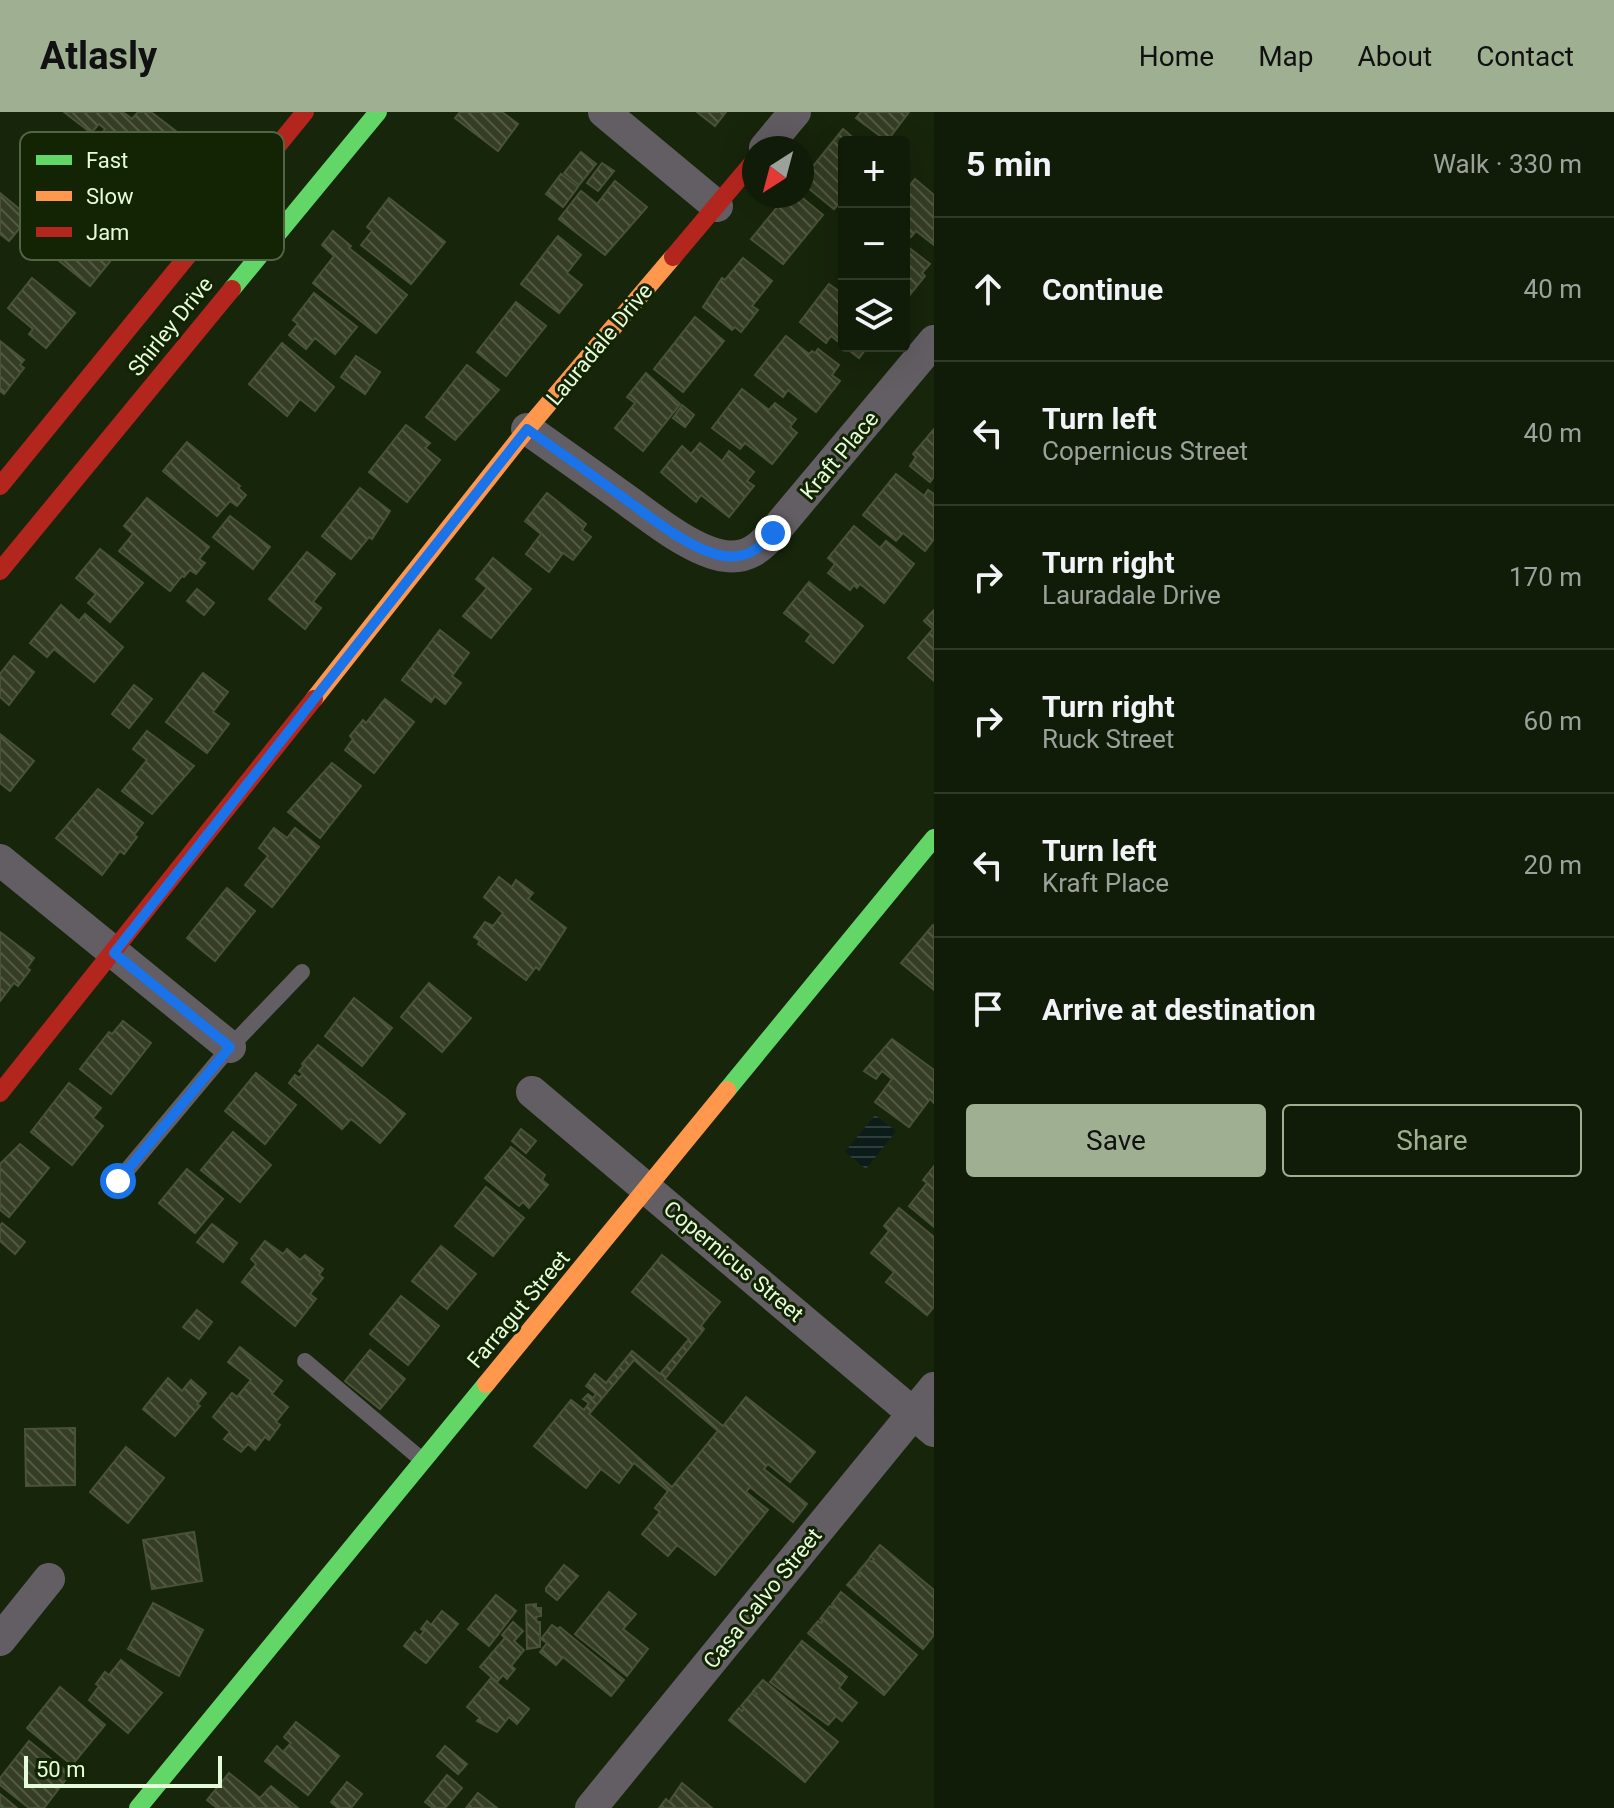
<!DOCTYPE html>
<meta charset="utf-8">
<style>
:root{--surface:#111c08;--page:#1e2916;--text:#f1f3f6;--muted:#9ca19c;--line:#303a29;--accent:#9eb091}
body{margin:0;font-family:Roboto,sans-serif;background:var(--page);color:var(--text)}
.controls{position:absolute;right:24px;top:24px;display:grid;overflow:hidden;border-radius:8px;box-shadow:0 8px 32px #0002}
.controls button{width:72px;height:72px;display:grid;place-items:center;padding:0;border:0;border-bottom:2px solid var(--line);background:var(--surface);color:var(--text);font:40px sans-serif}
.compass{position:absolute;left:742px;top:24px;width:72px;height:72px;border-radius:50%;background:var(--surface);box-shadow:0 8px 32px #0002;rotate:216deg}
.scale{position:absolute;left:24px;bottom:20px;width:198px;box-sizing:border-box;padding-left:8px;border:4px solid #e6fbd9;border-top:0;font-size:22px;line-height:28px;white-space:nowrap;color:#e6fbd9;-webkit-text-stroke:6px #122403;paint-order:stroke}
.stop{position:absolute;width:24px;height:24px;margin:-18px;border:6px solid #1a73e8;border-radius:50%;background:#fff}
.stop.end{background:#1a73e8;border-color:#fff;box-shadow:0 2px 8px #0008}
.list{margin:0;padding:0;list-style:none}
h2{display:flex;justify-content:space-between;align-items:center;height:104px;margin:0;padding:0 32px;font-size:34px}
h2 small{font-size:26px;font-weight:400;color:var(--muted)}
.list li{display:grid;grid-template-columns:52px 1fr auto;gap:24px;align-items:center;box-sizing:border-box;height:144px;padding:0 32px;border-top:2px solid var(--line)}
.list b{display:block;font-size:30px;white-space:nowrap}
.list p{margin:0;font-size:26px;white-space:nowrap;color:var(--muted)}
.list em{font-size:26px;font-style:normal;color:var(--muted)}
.actions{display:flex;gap:16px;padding:24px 32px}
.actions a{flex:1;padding:18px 0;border:2px solid var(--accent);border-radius:8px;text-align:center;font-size:28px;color:var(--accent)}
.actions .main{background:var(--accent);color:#111}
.icon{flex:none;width:44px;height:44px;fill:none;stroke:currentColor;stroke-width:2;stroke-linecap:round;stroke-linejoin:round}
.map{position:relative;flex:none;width:934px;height:1696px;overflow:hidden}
header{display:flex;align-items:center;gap:48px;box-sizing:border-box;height:112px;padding:0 40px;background:var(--accent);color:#111}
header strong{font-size:38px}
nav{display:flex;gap:44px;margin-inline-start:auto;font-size:28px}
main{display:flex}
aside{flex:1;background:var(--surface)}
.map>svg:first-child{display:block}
</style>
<header>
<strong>Atlasly</strong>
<nav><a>Home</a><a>Map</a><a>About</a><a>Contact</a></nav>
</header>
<main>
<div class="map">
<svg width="934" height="1696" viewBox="0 0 934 1696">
<defs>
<pattern id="water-rules" width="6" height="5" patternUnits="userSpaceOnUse" patternTransform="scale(2)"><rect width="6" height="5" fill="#0c1c1a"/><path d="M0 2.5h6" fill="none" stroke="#2f3e3b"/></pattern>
<pattern id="building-back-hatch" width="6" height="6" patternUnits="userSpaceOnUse" patternTransform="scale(2)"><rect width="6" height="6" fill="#353d24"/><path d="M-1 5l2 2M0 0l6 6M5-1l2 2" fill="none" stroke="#525a43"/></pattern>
</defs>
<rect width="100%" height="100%" fill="#17250b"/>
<path fill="url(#water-rules)" d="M875 1003 896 1019 866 1057 845 1040Z"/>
<g fill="url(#building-back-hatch)" stroke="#495237" stroke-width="2" fill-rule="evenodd">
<path d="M64 0H123L132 7 138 0H151L186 27 175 41 193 56 171 84 98 26 105 17 99 12 91 21Z"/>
<path d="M460 0H502L518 12 498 39 455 6Z"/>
<path d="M697 0H726L715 14Z"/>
<path d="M861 0H909L887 29 856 6Z"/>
<path d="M843 17 858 30H844V93L840 90 834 97 807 75 812 69 806 63Z"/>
<path d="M581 40 596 52 579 73 564 61Z"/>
<path d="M602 51 614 59 598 79 587 71Z"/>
<path d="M561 62 578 75 563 95 546 82Z"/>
<path d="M915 67 934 83V133L916 119 911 125 904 119V80Z"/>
<path d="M615 69 647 95 605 143 559 107 581 79 597 92Z"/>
<path d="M0 81 29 105 9 129 0 122Z"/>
<path d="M791 84H800L823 103 783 152 751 127 779 93 782 95Z"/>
<path d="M389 86 445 130 411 172 361 133 372 119 367 115Z"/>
<path d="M56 96 96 129 102 121 121 136 90 174 31 126Z"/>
<path d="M333 119 351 134 349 136 407 183 376 221 313 171 334 144 322 133Z"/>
<path d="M558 124 581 143 567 161 582 173 559 201 521 172Z"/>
<path d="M908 135 930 152 922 161 925 164 904 190V140Z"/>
<path d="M743 146 772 169 752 194 758 198 741 220 735 215 732 218 703 195 722 166 725 168Z"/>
<path d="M32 166 75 201 46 236 29 222 33 217 8 196Z"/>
<path d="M829 172 844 183V234H868L859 246 831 224 826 231 800 210Z"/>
<path d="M314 181 357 215 335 242 315 226 306 237 289 223 298 212 293 208Z"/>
<path d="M516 190 546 214 506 264 477 240Z"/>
<path d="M695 205 724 229 683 280 654 257Z"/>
<path d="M786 224 809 242 812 239 815 241 818 237 839 253 832 263 840 269 816 300 788 278 783 285 755 263Z"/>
<path d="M0 229 24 248 20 253 24 256 4 282 0 279Z"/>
<path d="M282 231 334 275 315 299 300 287 287 304 249 272Z"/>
<path d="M356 244 380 260 365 282 341 265Z"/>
<path d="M467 253 499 278 455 328 426 305Z"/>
<path d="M646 261 680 292 643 339 615 316 635 291 627 285Z"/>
<path d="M742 277 769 298 775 291 796 307 790 315 797 321 772 352 745 331 740 337 712 316Z"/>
<path d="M682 293 694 303 685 315 673 306Z"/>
<path d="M406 313 430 331 425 336 440 348 407 390 369 360Z"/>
<path d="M934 317V365L930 370 910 354 916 345 913 342Z"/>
<path d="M187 330 240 374 238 376 246 383 237 394 230 389 217 404 163 359Z"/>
<path d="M700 331 722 349 729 339 754 360 747 369 754 374 729 405 701 383 696 390 661 360 682 334 691 342Z"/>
<path d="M896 362 924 384 928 378 934 382V427L925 439 903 421 896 429 863 403Z"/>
<path d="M360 376 390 399 372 427 369 425 351 447 322 424Z"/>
<path d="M547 381 586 412 582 418 591 425 573 448 563 441 549 460 526 442 541 422 525 409Z"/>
<path d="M147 386 209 435 199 447 205 451 196 462 190 458 184 465 182 464 170 479 119 439 133 422 124 414Z"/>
<path d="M230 404 270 435 253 457 213 425Z"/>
<path d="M854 414 880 436 886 429 914 452 884 491 860 472 857 476 854 473 850 478 828 461 835 452 828 446Z"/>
<path d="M100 437 143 471 110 510 88 491 96 482 76 466Z"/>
<path d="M307 440 335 462 313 490 321 496 305 517 269 487Z"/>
<path d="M493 446 531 477 491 526 463 504 487 476 476 467Z"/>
<path d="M809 470 863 514 833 551 806 529 811 522 784 501Z"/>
<path d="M197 477 214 491 204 503 187 489Z"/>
<path d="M61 493 79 509 85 502 123 535 94 570 54 537 47 545 30 531Z"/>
<path d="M934 498V569L908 546 933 517 924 509Z"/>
<path d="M440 518 469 541 452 564 461 571 445 592 435 584 431 590 402 568Z"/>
<path d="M14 544 34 560 9 593 0 585V562Z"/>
<path d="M203 561 228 580 213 600 229 612 207 641 166 610Z"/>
<path d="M134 573 152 587 129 616 112 602Z"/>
<path d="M385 587 414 610 374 661 345 638 353 627 350 624 363 608 366 611Z"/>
<path d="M147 619 194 654 152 702 122 679 147 648 133 637Z"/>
<path d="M0 622 34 649 10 679 0 671Z"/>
<path d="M332 651 361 674 320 726 288 700Z"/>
<path d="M98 677 143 711 134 723 137 725 124 742 120 739 102 763 56 726Z"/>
<path d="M274 716 287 726 295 716 319 735 272 795 245 773 268 744 259 736Z"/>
<path d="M499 765 512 775 516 768 533 781 528 787 566 816 539 858 536 855 526 868 478 832 480 829 474 825 485 810 493 814 503 801 484 785Z"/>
<path d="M227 776 255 799 215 849 187 826Z"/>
<path d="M933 813 934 814V878L901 851Z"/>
<path d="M0 820 34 846 27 856 30 858 18 874 14 871 0 889Z"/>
<path d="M429 871 471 906 442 940 401 905Z"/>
<path d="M354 886 392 916 362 954 325 924Z"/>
<path d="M123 909 151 931 111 982 80 957 109 920 112 922Z"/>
<path d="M892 927 934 958V991L930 987 909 1015 875 990 892 967 882 959 876 967 864 959Z"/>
<path d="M318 933 405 1002 380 1031 351 1007 342 1017 289 971 295 963 299 966 303 962 299 959 304 953 302 952Z"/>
<path d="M256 961 296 993 265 1032 225 999Z"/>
<path d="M69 971 101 996 93 1006 103 1014 72 1053 31 1020Z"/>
<path d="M521 1017 536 1029 526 1041 512 1029Z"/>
<path d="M233 1020 271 1053 240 1090 201 1058Z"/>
<path d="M20 1032 49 1056 9 1105 0 1098V1052Z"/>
<path d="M511 1035 545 1063 542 1068 548 1073 529 1096 523 1090 519 1094 485 1066Z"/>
<path d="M934 1054V1115L909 1094 927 1071 923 1068Z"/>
<path d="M187 1057 223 1087 195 1121 159 1091Z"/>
<path d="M486 1075 524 1106 493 1144 455 1114Z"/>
<path d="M899 1096 934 1125V1195L927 1203 886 1170 894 1160 871 1141 889 1119 884 1114Z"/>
<path d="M2 1111 25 1130 15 1142 0 1129V1114Z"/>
<path d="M212 1112 237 1131 223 1150 197 1130Z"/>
<path d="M265 1129 283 1142 287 1137 300 1148 305 1143 323 1157 319 1163 323 1166 310 1182 316 1187 295 1214 242 1170 256 1152 251 1147Z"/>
<path d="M441 1134 476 1162 447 1197 412 1169Z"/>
<path d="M662 1143 720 1190 701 1214 704 1217 665 1267 723 1314 746 1285 815 1340 790 1370 768 1352 764 1357 807 1392 793 1410 750 1375 746 1380 768 1398 715 1463 677 1433 668 1444 642 1422 660 1400 655 1396 668 1379 634 1351 619 1371 601 1357 586 1376 534 1334 571 1288 584 1298 589 1291 583 1287 588 1282 593 1286 596 1282 586 1274 595 1262 606 1271 632 1239 660 1262 689 1227 632 1180ZM634 1248 718 1319 672 1375 589 1302Z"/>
<path d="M401 1184 439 1214 408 1253 370 1222Z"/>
<path d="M197 1198 212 1210 199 1227 183 1215Z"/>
<path d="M240 1235 282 1269 272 1282 288 1295 276 1310 280 1313 269 1328 265 1325 255 1338 248 1332 241 1340 224 1327 230 1320 213 1305 232 1281 237 1285 251 1268 228 1250Z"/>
<path d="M370 1238 405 1267 380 1297 345 1269Z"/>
<path d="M168 1266 182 1279 191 1268 206 1281 197 1292 200 1294 175 1324 143 1297Z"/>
<path d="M75 1316V1373L26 1374 25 1317Z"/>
<path d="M126 1335 164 1366 128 1411 90 1380Z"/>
<path d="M194 1420 202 1469 152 1477 143 1428Z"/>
<path d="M880 1433 934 1478V1523L923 1537 847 1473 857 1462 860 1465 858 1460 869 1447 872 1450 874 1447 870 1445Z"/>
<path d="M564 1453 578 1464 557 1488 546 1479V1476Z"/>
<path d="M609 1480 636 1502 623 1517 648 1537 627 1564 575 1522Z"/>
<path d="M841 1480 917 1543 884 1583 808 1521 818 1509 821 1511 823 1509 820 1507 830 1494 833 1496 832 1492Z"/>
<path d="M496 1483 516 1499 489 1534 468 1517Z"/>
<path d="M153 1491 203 1518 179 1564 128 1537Z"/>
<path d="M536 1492V1496H541V1504L536 1505 537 1510H540V1535L527 1537 526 1493Z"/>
<path d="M442 1499 458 1512 426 1551 404 1534 415 1520 420 1524 424 1519 421 1517 427 1509 431 1513Z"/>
<path d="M513 1510 523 1519 514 1529 524 1538 511 1554 515 1557 507 1567 503 1563 497 1570 480 1555 505 1526 502 1523Z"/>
<path d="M552 1513 558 1517 560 1515 624 1568 611 1584 563 1545 556 1553 540 1540 547 1531 541 1527Z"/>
<path d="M802 1529 847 1565 839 1576 857 1591 842 1609 836 1604 828 1613 770 1570Z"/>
<path d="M121 1548 162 1581 128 1621 89 1588 99 1574 96 1572 105 1560 109 1563Z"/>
<path d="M491 1566 529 1597 517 1612 509 1605 497 1620 477 1609 480 1606 467 1595Z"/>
<path d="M763 1568 838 1630 805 1670 729 1608 739 1596 742 1599 744 1597 741 1594 752 1581 755 1584 757 1582 753 1579Z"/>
<path d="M60 1575 105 1613 72 1653 27 1616Z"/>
<path d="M296 1610 339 1644 308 1683 265 1649 277 1634 283 1640 291 1631 284 1625Z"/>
<path d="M29 1629 70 1662 44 1696H29L0 1673V1666Z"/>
<path d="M445 1634 467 1652 458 1662 437 1644Z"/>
<path d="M229 1661 260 1686 271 1674 298 1696H217L207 1688Z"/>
<path d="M447 1663 462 1676 445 1696H433L425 1690Z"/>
<path d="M347 1670 362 1682 351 1696H338L331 1690Z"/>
<path d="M682 1671 712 1696H659L666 1687 669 1690Z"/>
<path d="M478 1681 497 1696H466Z"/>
<path d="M0 1682 17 1696H0Z"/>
</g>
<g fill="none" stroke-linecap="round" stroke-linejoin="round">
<g stroke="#625e63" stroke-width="16">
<path d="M118 1069 230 935 302 860"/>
<path d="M305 1249 422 1348"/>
</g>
<g stroke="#625e63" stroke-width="32">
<path d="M604 0 717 94"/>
<path d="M765 36 795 0"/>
<path d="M527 317C561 341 595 365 628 389 654 408 694 440 725 444 747 447 760 436 773 421L934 229"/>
<path d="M0 748 230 935"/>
<path d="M532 980 934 1319"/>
<path d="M0 1528 49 1467"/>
<path d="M591 1696 934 1276"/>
</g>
<g stroke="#63d668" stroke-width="18">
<path d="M232 177 378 0"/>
<path d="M727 978 934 726"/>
<path d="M138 1696 486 1272"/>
</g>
<g stroke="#ff974d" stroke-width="18">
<path d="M314 587 527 317 673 145"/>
<path d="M486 1272 727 978"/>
</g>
<g stroke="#b3261e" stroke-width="18">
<path d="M673 145 754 49"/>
<path d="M0 374 305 0"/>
<path d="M0 459 232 177"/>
<path d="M0 981 314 587"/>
</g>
</g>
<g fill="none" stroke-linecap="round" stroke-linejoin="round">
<path stroke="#1a73e8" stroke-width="10" d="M118 1069 230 935 114 841 527 317C561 341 595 365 628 389 654 408 694 440 725 444 747 447 760 436 773 421"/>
</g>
<g text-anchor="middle" stroke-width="6" stroke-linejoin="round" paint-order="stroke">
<g font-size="22" fill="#e6fbd9" stroke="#122403">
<text transform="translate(170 214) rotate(-51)" y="8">Shirley Drive</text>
<text transform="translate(599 232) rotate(-50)" y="8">Lauradale Drive</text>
<text transform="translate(839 343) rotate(-50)" y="8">Kraft Place</text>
<text transform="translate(734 1149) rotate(40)" y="8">Copernicus Street</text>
<text transform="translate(518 1197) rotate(-50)" y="8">Farragut Street</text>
<text transform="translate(762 1486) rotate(-51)" y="8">Casa Calvo Street</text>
</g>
</g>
<rect x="20" y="20" width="264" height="128" rx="12" fill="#122403" stroke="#526443" stroke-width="2"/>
<rect x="36" y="43" width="36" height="10" fill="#63d668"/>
<rect x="36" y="79" width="36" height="10" fill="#ff974d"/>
<rect x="36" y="115" width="36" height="10" fill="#b3261e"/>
<g font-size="22" fill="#e6fbd9">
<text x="86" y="56">Fast</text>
<text x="86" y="92">Slow</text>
<text x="86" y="128">Jam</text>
</g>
</svg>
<div class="controls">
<button>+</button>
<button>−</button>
<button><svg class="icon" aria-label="layers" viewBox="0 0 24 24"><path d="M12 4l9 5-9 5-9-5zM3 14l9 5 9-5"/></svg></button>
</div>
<svg class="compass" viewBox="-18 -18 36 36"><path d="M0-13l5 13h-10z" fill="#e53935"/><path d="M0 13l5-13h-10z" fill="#9ca19c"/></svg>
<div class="scale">50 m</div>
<div class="stop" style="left:118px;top:1069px"></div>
<div class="stop end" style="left:773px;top:421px"></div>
</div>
<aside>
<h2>5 min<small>Walk · 330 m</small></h2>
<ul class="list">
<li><svg class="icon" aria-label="ahead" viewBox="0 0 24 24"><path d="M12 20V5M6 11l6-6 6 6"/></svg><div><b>Continue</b></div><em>40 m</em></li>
<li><svg class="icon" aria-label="left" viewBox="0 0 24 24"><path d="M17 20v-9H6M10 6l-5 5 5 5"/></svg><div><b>Turn left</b><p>Copernicus Street</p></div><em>40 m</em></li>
<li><svg class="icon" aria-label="right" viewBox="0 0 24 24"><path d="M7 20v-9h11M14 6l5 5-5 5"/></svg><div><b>Turn right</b><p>Lauradale Drive</p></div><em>170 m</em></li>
<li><svg class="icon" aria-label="right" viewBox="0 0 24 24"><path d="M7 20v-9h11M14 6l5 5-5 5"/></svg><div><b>Turn right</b><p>Ruck Street</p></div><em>60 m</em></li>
<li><svg class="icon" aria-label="left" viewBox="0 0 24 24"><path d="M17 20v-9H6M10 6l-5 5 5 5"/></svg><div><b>Turn left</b><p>Kraft Place</p></div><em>20 m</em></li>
<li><svg class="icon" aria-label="arrive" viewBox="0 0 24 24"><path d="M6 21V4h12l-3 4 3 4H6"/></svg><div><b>Arrive at destination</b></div></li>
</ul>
<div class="actions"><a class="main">Save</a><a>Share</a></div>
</aside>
</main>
